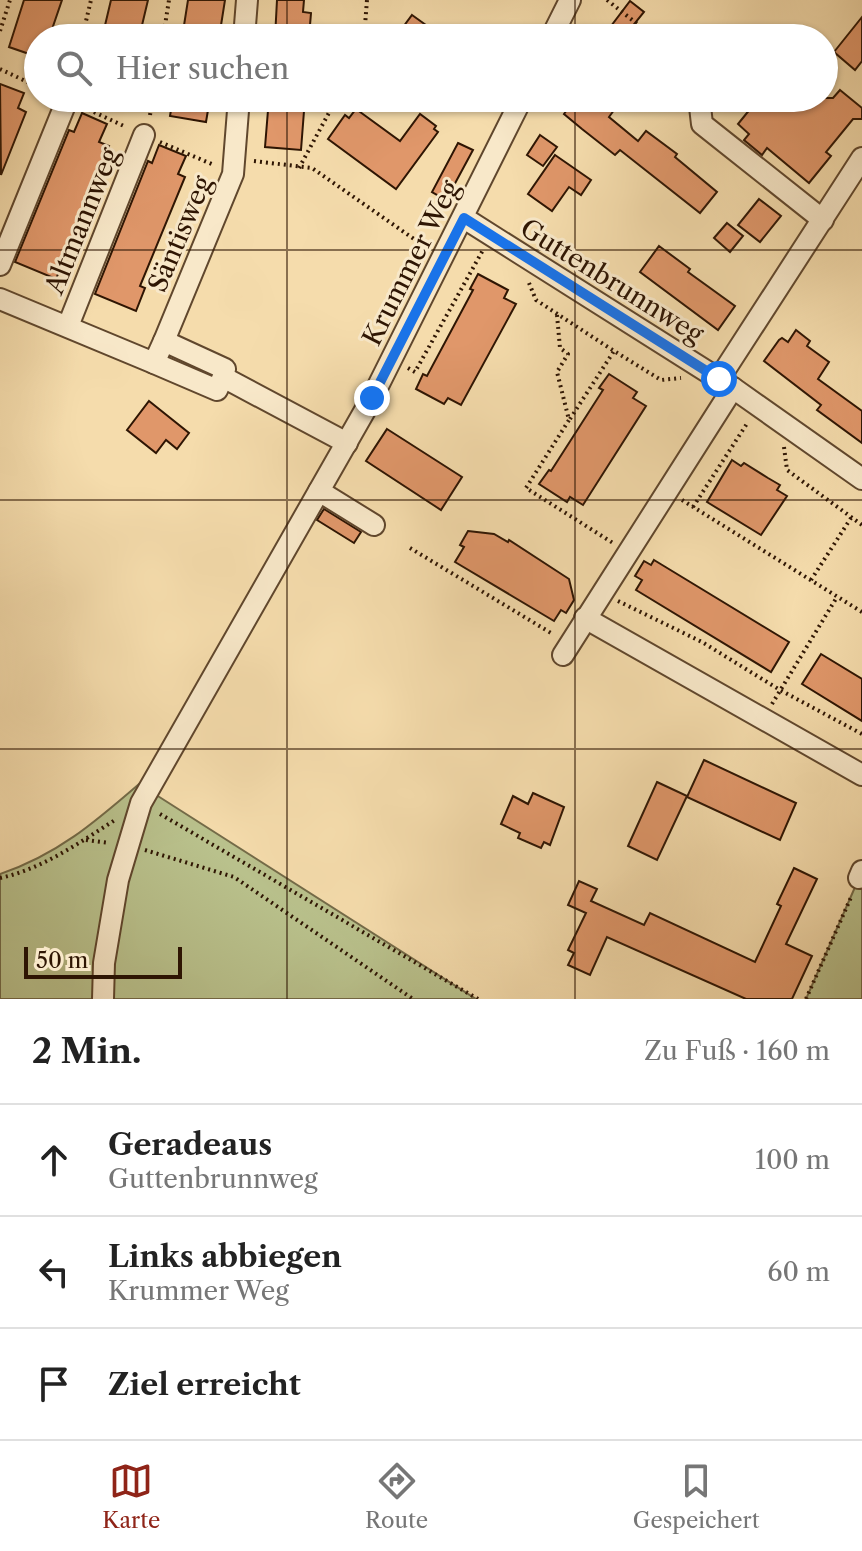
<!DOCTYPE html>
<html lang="de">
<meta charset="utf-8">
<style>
:root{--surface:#fff;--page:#f2f2f2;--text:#222;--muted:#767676;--line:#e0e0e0;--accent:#8f2418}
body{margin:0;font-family:"Libre Caslon Text",serif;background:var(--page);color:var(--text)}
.scale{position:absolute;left:24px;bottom:20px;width:158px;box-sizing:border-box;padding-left:8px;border:4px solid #2e1503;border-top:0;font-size:22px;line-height:28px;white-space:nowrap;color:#2e1503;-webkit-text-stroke:6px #f8e8c9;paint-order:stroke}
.stop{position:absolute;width:24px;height:24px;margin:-18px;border:6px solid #1a73e8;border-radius:50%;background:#fff}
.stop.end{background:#1a73e8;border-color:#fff;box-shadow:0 2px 8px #0008}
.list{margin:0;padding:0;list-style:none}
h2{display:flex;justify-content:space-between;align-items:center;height:104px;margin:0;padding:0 32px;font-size:34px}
h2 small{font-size:26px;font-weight:400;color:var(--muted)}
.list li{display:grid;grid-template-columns:52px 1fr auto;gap:24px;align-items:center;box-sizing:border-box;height:112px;padding:0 32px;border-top:2px solid var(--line)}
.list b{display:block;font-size:30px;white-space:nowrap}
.list p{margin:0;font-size:26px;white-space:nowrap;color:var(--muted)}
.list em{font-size:26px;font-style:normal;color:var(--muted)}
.icon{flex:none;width:44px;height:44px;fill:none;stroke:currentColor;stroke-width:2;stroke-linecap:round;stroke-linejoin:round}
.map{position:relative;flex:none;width:862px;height:999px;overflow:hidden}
.search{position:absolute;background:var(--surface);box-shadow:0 2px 6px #0004;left:24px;right:24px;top:24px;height:88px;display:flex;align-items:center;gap:20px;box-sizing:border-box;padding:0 28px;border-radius:44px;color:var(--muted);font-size:30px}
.sheet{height:440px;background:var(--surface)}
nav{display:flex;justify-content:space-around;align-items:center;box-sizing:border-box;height:112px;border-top:2px solid var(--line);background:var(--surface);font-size:22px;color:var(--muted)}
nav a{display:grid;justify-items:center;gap:4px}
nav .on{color:var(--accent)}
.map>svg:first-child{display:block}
</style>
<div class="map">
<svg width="862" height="999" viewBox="0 0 862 999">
<rect width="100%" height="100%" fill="#f5dcac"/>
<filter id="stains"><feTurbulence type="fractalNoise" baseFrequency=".0025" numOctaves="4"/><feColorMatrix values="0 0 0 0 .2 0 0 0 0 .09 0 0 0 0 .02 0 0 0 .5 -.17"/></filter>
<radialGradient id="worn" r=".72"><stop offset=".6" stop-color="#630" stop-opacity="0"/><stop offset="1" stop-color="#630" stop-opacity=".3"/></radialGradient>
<g fill="#b9c18c" stroke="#746b48" stroke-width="2">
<path d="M139 784 476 999H0V874C57 855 95 822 139 784Z"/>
<path d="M862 873V999H806L859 878Z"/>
</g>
<g fill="#e0976a" stroke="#2e1503" stroke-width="2">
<path d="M24 0H62L49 38H38V57L9 47Z"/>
<path d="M111 0H148L139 38H102Z"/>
<path d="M188 0H225L219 38H182Z"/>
<path d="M277 0H304L303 12 311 13 309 37 275 38Z"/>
<path d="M630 1 644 12 623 38H602Z"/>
<path d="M412 15 444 38H395Z"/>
<path d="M862 17V61L855 70 834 52Z"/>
<path d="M0 84 24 93 18 108 26 112 1 175Z"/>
<path d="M840 90 862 108V119H853L826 152 831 156 809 183 767 148 762 155 744 140 749 134 738 124 759 98H833Z"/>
<path d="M173 98H210L206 122 170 116Z"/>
<path d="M269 98H305L301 150 265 147Z"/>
<path d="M557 98H607L617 106 609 117 638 141 646 131 677 154 675 157 717 192 700 213 620 150 615 155 582 129 564 114 569 107Z"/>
<path d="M356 109 400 141 420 114 436 126 434 129 438 132 396 189 328 139 345 115 349 118Z"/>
<path d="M82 113 107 124 99 142 109 146 56 279 15 262 69 130 74 132Z"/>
<path d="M540 135 557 147 543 166 527 155Z"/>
<path d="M458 143 473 150 446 200 432 192Z"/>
<path d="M159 145 186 156 178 174 185 177 140 286 145 288 136 311 95 294 148 161 152 163Z"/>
<path d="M555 155 591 180 581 195 569 187 552 211 528 194Z"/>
<path d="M759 199 781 216 760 242 738 225Z"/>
<path d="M727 223 743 236 730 252 714 238Z"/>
<path d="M659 246 690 269 688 272 735 306 718 330 640 272Z"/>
<path d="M478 274 508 290 504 298 516 304 461 405 448 398 444 404 416 389 423 374 427 376 473 290 470 289Z"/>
<path d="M796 330 810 341 807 346 829 362 818 379 862 411V443L817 410 821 405 764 361 779 340 782 338 788 342Z"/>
<path d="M609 374 637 392 633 398 646 406 583 505 570 497 567 502 539 484 549 470 551 471 603 390 599 388Z"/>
<path d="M149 401 189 433 177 449 166 440 156 453 127 430Z"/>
<path d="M387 429 462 477 441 510 366 461Z"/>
<path d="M732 460 741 466 744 463 768 478 780 485 777 490 787 496 761 535 707 502Z"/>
<path d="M324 509 361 532 354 543 317 520Z"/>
<path d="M468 531 494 534 508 542 509 540 569 579 574 600 566 613 561 610 554 621 455 562 464 547 460 545Z"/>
<path d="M654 560 789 642 771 672 636 590 642 580 635 576 644 561 651 565Z"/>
<path d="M821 654 862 679V721L802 684Z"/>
<path d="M704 760 796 803 780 840 687 797Z"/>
<path d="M657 782 687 796 657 860 628 846Z"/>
<path d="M533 793 564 807 550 845 544 842 541 848 518 838 520 833 501 824 513 796 528 804Z"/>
<path d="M794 868 817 879 786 944 812 956 792 999H746L607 937 590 975 568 965 574 953 568 950 586 913 568 905 579 881 597 889 591 901 644 925 650 913 755 962 781 906 777 904Z"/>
</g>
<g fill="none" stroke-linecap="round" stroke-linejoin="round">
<g stroke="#60472d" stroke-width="24">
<g id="minor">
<path d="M244 38 247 0"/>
<path d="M551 38 570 0"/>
<path d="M699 98 702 124 823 220"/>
<path d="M464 218 733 388 862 479"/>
<path d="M0 265 67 100"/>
<path d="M0 299 154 363 164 341 225 369 223 377 347 443"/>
<path d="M68 326 144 135"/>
<path d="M164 341 233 174 239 98"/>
<path d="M154 363 217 390 223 377"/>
<path d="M719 379 862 158"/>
<path d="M319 491 374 525"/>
<path d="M585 618 862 775"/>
<path d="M563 655 733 388"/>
<path d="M859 878 862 871"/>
<path d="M103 999 104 963 118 880 141 803 372 398 522 98"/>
</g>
</g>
<g stroke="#2e1503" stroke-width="4" stroke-dasharray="2 4" stroke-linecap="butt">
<path d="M607 0 655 38"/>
<path d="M0 31 10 0"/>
<path d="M82 38 91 0"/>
<path d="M163 38 169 0"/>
<path d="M364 38 367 0"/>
<path d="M0 69 38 87"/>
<path d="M83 107 126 127"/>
<path d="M150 115 153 98"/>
<path d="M160 142 214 165"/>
<path d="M254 161 312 168 424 246"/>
<path d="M299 168 337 98"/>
<path d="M529 283 536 300 614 351 661 380 681 378"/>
<path d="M557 315 560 348 568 354 557 372 569 420 526 488 613 543"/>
<path d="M408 368 415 372 483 250"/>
<path d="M570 419 614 351"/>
<path d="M784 447 787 470 862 525"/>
<path d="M682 500 862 612"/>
<path d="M693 507 748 422"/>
<path d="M410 548 551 633"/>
<path d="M811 580 851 518"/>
<path d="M618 601 702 642 780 690 862 734"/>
<path d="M772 704 837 597"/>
<path d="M160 814 478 999"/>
<path d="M86 840 109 843"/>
<path d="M145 850 234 877 413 999"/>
<path d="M0 878C42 869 79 843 115 820"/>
<path d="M806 999 852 895"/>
</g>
<use href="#minor" stroke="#f8e8c9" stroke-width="20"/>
</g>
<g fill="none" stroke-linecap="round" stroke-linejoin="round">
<path stroke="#1a73e8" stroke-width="10" d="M372 398 464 218 719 379"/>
</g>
<path fill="none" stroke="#2e1503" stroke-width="2" stroke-opacity="0.55" d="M287 0V38M575 0V38M287 98V999M575 98V999M0 250H862M0 500H862M0 749H862"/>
<g text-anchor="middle" stroke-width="6" stroke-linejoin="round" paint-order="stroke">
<g font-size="26" fill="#2e1503" stroke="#f8e8c9">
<text transform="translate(82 221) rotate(-68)" y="9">Altmannweg</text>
<text transform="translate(180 234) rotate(-67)" y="9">Säntisweg</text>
<text transform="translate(411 263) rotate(-63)" y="9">Krummer Weg</text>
<text transform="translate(612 281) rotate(32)" y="9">Guttenbrunnweg</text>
</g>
</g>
<rect width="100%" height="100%" filter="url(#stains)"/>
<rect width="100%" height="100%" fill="url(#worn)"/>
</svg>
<div class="scale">50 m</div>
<div class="stop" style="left:719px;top:379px"></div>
<div class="stop end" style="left:372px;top:398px"></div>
<div class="search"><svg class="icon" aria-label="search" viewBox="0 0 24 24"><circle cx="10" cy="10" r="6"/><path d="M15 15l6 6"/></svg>Hier suchen</div>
</div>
<section class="sheet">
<h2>2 Min.<small>Zu Fuß · 160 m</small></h2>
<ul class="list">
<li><svg class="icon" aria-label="ahead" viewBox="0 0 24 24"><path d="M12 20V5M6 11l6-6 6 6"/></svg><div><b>Geradeaus</b><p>Guttenbrunnweg</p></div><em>100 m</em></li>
<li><svg class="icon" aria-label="left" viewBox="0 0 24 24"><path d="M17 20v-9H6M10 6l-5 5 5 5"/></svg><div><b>Links abbiegen</b><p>Krummer Weg</p></div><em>60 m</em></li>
<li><svg class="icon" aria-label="arrive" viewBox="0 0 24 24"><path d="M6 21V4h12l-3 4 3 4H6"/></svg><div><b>Ziel erreicht</b></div></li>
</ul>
</section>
<nav>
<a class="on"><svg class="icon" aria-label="map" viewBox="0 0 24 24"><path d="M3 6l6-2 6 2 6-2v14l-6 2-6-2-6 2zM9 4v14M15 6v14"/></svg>Karte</a>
<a><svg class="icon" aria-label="directions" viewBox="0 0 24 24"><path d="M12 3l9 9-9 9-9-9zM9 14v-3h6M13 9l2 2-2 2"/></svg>Route</a>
<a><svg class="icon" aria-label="saved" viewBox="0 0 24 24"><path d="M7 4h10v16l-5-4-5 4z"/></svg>Gespeichert</a>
</nav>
